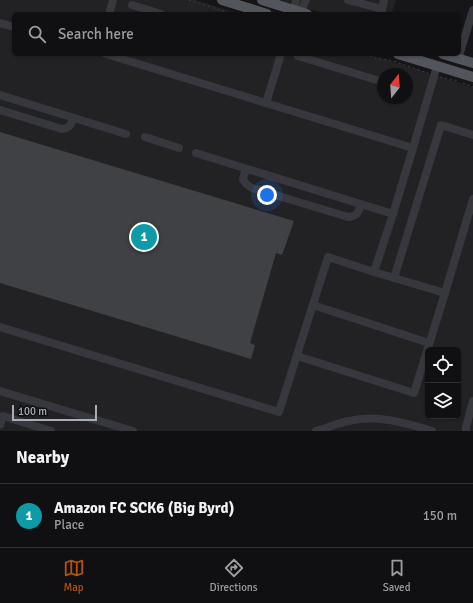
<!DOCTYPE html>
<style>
:root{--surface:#101012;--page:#19191b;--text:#f1f3f6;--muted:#9c9d9f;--line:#303032;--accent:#b45309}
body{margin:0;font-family:Signika,sans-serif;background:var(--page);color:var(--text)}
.controls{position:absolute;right:12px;bottom:12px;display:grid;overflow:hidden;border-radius:6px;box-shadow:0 1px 3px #0004}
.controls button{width:36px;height:36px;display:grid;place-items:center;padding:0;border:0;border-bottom:1px solid var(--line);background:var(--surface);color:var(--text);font:20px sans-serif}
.compass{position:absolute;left:377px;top:68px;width:36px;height:36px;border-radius:50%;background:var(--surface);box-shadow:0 1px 3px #0004;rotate:17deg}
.scale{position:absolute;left:12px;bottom:10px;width:85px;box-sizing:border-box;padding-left:4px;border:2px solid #a8adb8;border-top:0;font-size:11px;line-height:14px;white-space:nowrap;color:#a8adb8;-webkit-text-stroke:3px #111113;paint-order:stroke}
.you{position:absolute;left:267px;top:195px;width:14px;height:14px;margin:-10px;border:3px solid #fff;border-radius:50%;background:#1a73e8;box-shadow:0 0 0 6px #1a73e833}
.badge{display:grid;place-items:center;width:26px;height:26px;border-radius:50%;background:var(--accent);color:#fff;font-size:13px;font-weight:700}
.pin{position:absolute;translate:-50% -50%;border:2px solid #fff;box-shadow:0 1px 4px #0006}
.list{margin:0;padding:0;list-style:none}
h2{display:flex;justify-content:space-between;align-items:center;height:52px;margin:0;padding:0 16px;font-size:17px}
h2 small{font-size:13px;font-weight:400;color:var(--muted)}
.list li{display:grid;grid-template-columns:26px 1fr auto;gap:12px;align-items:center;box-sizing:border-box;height:64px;padding:0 16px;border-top:1px solid var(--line)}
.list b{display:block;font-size:15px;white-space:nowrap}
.list p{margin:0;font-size:13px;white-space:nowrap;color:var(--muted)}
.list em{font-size:13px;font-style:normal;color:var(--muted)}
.icon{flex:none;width:22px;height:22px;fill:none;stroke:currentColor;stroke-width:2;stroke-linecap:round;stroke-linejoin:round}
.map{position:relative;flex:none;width:473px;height:431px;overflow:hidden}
.search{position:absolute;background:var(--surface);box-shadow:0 1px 3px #0004;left:12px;right:12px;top:12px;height:44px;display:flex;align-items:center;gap:10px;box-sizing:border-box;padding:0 14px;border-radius:6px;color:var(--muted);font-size:15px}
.sheet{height:116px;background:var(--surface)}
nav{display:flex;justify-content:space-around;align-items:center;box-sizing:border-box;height:56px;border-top:1px solid var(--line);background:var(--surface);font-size:11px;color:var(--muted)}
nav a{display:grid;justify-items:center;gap:2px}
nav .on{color:var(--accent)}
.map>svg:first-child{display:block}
</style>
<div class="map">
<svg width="473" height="431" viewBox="0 0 473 431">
<rect width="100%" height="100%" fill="#161618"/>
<g fill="#222225" fill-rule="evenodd">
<path d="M0 0H195L240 14H14V54H368L473 87V431H0ZM383 74H407V98H383ZM428 350H458V416H428Z"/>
<path d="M281 0H396L391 14H326Z"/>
</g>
<path fill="#404145" d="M0 132 294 221 282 255 276 253 250 343 255 345 251 359 0 283Z"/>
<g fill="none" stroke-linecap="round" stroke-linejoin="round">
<g stroke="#3d3f44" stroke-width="1" stroke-dasharray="2 3" stroke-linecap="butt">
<path d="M189 0 232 14"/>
<path d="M365 54 375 58 393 61 428 73"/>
<path d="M440 77 459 81"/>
<path d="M463 83 473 87"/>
</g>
<g stroke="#37383d" stroke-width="8">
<path d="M348 0 382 9"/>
<path d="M132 5 161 14"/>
<path d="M109 14 113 0"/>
<path d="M293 14 296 0"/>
<path d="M300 14 306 0"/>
<path d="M381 14 384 0"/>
<path d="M0 23 14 27"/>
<path d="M106 54 413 148 393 214 196 153"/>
<path d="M298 56 383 82"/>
<path d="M458 59 473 10"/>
<path d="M0 95 126 134"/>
<path d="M266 103 281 54"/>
<path d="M0 110 62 129C70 128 71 125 73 118"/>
<path d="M145 137 179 148"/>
<path d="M413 148 437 66"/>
<path d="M246 169 243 179 246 184 252 188 348 217C357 216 358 213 361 205"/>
<path d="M374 272 445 293 473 199"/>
<path d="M394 278 441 125 473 135"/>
<path d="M313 305 429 343"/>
<path d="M0 327 279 412 328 257 374 272 393 214"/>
<path d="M297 356 414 393 445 293"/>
<path d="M0 391 133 431"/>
<path d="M0 425 3 416 51 431"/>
<path d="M316 431C327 428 338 423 349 421 375 414 407 423 432 431"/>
<path d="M466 431V427L473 401"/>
</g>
<g stroke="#53555c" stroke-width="10">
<path d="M222 0 267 14"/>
<path d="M262 0 307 14"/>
<path d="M398 54 473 77"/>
<path d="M443 54 473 63"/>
</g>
</g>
</svg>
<div class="controls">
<button><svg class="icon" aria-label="locate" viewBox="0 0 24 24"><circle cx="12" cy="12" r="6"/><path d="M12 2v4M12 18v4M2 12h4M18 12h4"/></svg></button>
<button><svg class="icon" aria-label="layers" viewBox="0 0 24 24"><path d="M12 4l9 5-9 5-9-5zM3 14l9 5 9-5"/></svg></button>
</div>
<svg class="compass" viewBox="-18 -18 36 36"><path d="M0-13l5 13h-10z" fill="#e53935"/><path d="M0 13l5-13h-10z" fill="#9c9d9f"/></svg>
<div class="scale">100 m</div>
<div class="you"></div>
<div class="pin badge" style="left:144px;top:237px;background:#0f9aa8">1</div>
<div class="search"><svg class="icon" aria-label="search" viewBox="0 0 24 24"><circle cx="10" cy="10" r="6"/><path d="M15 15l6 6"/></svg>Search here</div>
</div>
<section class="sheet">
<h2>Nearby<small></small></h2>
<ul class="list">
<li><span class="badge" style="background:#0f9aa8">1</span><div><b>Amazon FC SCK6 (Big Byrd)</b><p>Place</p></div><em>150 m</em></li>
</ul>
</section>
<nav>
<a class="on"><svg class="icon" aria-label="map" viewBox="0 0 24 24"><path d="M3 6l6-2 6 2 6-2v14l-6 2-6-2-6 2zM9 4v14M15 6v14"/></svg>Map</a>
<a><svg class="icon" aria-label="directions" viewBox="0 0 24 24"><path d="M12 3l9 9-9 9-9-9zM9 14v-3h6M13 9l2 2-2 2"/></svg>Directions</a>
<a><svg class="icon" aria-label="saved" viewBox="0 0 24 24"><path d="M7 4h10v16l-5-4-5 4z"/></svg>Saved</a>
</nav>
